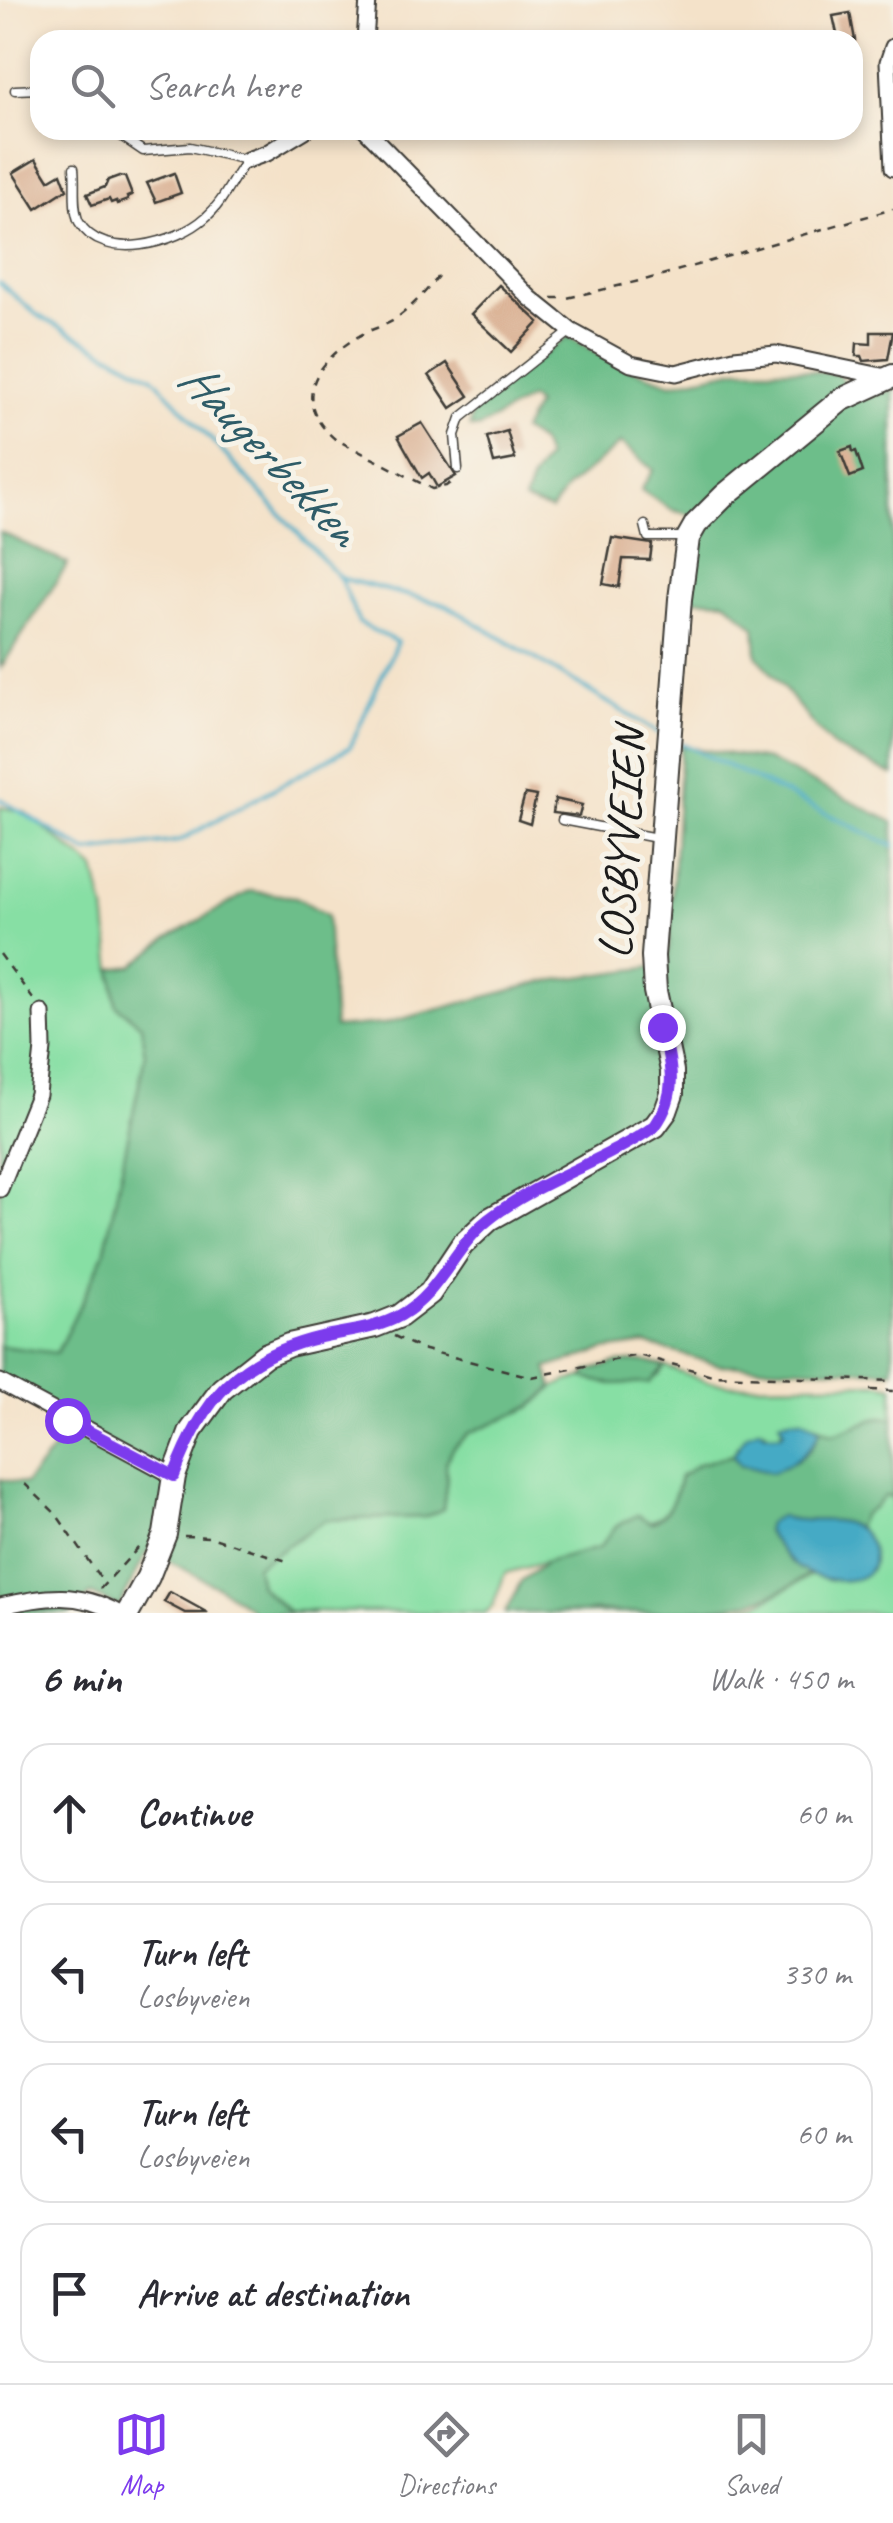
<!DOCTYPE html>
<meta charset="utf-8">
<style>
:root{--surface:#fff;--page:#f2f2f3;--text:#2b2b33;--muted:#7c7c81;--line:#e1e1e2;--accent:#7c3aed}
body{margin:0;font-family:Caveat,sans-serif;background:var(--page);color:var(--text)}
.stop{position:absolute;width:30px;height:30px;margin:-22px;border:8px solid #7c3aed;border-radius:50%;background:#fff}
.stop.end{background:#7c3aed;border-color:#fff;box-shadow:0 2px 10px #0008}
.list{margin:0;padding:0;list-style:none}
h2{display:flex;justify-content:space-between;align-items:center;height:130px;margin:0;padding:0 40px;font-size:42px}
h2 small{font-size:32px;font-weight:400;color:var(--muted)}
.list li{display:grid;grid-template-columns:65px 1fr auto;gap:30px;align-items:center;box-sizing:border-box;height:140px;margin:0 20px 20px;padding:0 20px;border:2px solid var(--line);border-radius:30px}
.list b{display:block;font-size:38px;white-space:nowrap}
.list p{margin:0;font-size:32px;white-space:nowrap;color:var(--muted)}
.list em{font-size:32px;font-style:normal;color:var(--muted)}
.icon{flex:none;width:55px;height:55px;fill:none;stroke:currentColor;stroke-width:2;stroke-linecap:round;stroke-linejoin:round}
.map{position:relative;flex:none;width:893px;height:1613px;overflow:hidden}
.search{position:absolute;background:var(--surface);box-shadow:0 5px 15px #0003;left:30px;right:30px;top:30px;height:110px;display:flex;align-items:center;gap:25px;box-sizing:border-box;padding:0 35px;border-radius:30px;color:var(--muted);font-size:38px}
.sheet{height:770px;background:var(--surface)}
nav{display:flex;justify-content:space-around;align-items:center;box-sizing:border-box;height:140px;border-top:2px solid var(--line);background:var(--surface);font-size:28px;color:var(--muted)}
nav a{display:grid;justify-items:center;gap:5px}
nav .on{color:var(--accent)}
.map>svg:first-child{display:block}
</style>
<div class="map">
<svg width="893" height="1613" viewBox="0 0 893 1613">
<rect width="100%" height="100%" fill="#f7f3e8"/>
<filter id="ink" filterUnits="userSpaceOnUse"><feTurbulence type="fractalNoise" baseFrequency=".01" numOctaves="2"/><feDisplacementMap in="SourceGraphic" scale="20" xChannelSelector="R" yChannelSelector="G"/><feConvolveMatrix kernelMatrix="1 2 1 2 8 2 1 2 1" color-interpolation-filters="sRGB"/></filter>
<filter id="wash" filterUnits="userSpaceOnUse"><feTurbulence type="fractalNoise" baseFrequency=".0048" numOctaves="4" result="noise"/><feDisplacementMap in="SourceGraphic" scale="40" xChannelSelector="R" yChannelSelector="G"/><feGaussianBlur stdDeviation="2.25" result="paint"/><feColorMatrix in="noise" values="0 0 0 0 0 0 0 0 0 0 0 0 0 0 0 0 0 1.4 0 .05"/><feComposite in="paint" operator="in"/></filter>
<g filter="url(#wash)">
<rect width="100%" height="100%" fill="#f4e2c9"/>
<g fill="#87dfa4" stroke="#527e60" stroke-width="2.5">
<path d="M0 807 25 812 95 869 105 910 116 1005 141 1025 145 1055 104 1254 56 1354 0 1346Z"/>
<path d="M665 1366 708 1382 733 1385 879 1383 893 1386V1418L880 1417 834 1434 814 1424 783 1426 780 1435 774 1436 759 1428 738 1445 733 1455 718 1458 680 1476C670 1521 657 1523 615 1527L600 1548 505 1573 493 1606 485 1613 288 1611 260 1586 256 1566 325 1520 425 1517 443 1509 447 1476 445 1462 454 1447 469 1433 532 1407 553 1388 567 1381 583 1378 611 1384 659 1375Z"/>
<path d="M885 1496 893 1497V1613H584L595 1609 623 1613 640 1610 676 1612 739 1608 760 1603 806 1578 865 1536 856 1527 863 1514 874 1508Z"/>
</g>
<g fill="#6dbe8a" stroke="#446d53" stroke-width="2.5">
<path d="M568 336 617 364 672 383 738 369H793L838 374 857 400 893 389V775L835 748 814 726 757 655 755 627 726 601 690 599 692 515 672 510 641 490 653 470 621 443 568 487 551 510 524 501 532 479 546 458 540 442 522 431 536 405 530 398 479 428 470 427 472 409Z"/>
<path d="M0 532 68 564 0 669Z"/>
<path d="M681 746 767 760 893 822V1371L719 1365 646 1344 604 1350 547 1368 553 1388 532 1406 469 1433 454 1447 445 1462 447 1476 443 1509 425 1517 325 1520 256 1566 260 1586 287 1611 315 1613H252L251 1609 220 1588 148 1550 119 1607 91 1594 70 1613H0V1479L25 1484 74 1424 0 1382V1346L57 1353 104 1254 145 1055 141 1025 116 1005 112 969 133 966 167 939 250 891 296 897 327 915 334 1028 383 1024 542 982 668 965Z"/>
<path d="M642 1361 665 1366 649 1383 611 1384 583 1378 588 1371 616 1363Z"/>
<path d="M880 1417 893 1418V1497L885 1496 874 1508 863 1514 857 1527C893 1571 854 1592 810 1573 762 1613 684 1611 622 1613 608 1613 598 1608 584 1613H505L521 1581 547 1562 599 1548 615 1527 637 1515 652 1523C670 1515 676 1495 680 1477L698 1464 733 1455 740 1466C774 1467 808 1470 820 1429L834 1434Z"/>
</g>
<g fill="#45aac5" stroke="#306370" stroke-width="2.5">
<path d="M789 1419H803L820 1429C813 1452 792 1464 772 1473L740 1465 733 1455 746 1435 760 1428 765 1433 780 1435 784 1430 780 1422Z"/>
<path d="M780 1516C805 1526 833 1513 857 1528 863 1531 869 1540 871 1547 885 1593 819 1583 797 1567 784 1558 775 1543 766 1531L768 1523Z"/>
</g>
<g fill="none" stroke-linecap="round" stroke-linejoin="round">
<g stroke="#45aac5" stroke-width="4">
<path d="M0 283 37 315 153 377 340 578 446 605 659 733"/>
<path d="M681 743 893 846"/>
<path d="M0 799 87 852 179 841 350 747 397 642 359 623 340 578"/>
</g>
</g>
<g id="blocks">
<g fill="#d9af91">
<path d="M850 13 855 40 838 38 833 16Z"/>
<path d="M36 159 49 180 61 173 67 189 36 209 13 173Z"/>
<path d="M174 173 181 193 156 202 147 183Z"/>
<path d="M119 176 125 177 132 195 127 197 128 200 117 204 116 201 111 203 109 199 92 205 87 194 105 187 108 180Z"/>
<path d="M499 285 539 322 511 352 471 314Z"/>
<path d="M871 332H893L888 359 864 361 862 356H856L857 343 871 344Z"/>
<path d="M447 363 469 396 451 408 429 375Z"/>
<path d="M422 423 456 476 437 487 429 473 422 478 398 436Z"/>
<path d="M507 431 515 459 494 463 487 437Z"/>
<path d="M852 447 853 452 856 451 863 472 850 477 840 451Z"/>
<path d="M612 538 652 544 650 560 623 559 619 587 603 584Z"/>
<path d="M525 794 536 796 530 824 518 820Z"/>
<path d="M555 799 582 805 579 816 553 813Z"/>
<path d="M170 1592 208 1613H185L164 1602Z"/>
</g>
</g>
</g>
<g filter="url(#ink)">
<use href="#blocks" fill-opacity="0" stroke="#3c3a36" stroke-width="2.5"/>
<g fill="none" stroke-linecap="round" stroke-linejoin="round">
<g stroke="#3c3a36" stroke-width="11">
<g id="lane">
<path d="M15 90 40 89"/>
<path d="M74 168C76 184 72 207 79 222 103 264 178 243 206 217 224 202 232 178 247 160L190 147 143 151 112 130"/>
<path d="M458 469 455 435 461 418 571 331"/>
<path d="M645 525 648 537H684"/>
<path d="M562 820 657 838"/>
</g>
</g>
<g stroke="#3c3a36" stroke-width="19">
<g id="street">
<path d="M365 40 368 0"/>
<path d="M893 47 888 62 893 168"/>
<path d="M366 130 530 298 571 331 631 364 676 373 734 358 776 354 886 377"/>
<path d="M247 160 267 153 305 130"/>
<path d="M0 1189 38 1095 43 1048 42 1013"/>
<path d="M0 1382 174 1476"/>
<path d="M0 1606C45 1597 76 1590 118 1613"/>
</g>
</g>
<g stroke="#3c3a36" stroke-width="26">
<path id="secondary" d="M128 1613 148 1577 165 1534 174 1476 191 1431 222 1389 265 1355 289 1345 375 1326 400 1316 430 1293 462 1245 490 1219 655 1126 666 1111 672 1094V1071L655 991 653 956 680 599 688 538 696 524 725 495 841 400 893 376"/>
</g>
<g stroke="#3c3a36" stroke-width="2.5" stroke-dasharray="8 8" stroke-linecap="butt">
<path d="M438 276C425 293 412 307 394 320 383 327 370 329 359 336 317 361 289 400 335 439L432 489 446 486 454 480"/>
<path d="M552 298H567L648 279 893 209"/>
<path d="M0 954 36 1003"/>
<path d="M394 1336 421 1349 532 1377 638 1355 712 1375 893 1381"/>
<path d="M870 1390 893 1391"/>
<path d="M25 1484 56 1514 103 1582"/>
<path d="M184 1536 210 1537 287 1561"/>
<path d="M100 1589 139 1547"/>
</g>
<use href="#lane" stroke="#fff" stroke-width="8"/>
<use href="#street" stroke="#fff" stroke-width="15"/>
<use href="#secondary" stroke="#fff" stroke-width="22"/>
</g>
</g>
<g fill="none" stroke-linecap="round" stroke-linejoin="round" filter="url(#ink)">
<path stroke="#7c3aed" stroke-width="12" d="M67 1420 174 1476C203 1399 237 1357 321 1337 348 1331 377 1329 401 1315 440 1293 454 1247 488 1220 538 1180 603 1163 655 1126 679 1093 671 1065 662 1027"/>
</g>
<g text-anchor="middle" stroke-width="10" stroke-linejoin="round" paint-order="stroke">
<g font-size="48" fill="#1c1c1c" stroke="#f7f3e8">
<text transform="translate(621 843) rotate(-86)" y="17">LOSBYVEIEN</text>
</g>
<g font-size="50" font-style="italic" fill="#2e5c68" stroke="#f7f3e8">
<text transform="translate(271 452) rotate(46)" y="18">Haugerbekken</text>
</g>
</g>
</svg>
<div class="stop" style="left:67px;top:1420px"></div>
<div class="stop end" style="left:662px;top:1027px"></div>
<div class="search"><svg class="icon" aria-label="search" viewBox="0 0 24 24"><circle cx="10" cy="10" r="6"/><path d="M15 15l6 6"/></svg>Search here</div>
</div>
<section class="sheet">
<h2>6 min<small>Walk · 450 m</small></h2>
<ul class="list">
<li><svg class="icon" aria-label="ahead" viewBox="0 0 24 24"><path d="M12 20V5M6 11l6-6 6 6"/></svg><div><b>Continue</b></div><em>60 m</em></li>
<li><svg class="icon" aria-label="left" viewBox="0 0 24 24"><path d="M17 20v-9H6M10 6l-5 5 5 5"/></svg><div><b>Turn left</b><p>Losbyveien</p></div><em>330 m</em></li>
<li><svg class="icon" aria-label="left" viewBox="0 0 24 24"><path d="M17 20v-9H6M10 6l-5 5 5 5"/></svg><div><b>Turn left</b><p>Losbyveien</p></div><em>60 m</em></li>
<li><svg class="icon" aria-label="arrive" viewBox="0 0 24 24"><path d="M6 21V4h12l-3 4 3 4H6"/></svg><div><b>Arrive at destination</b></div></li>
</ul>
</section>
<nav>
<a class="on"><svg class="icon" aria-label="map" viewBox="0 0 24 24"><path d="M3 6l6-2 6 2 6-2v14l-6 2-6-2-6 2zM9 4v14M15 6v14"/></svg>Map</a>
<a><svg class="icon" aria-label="directions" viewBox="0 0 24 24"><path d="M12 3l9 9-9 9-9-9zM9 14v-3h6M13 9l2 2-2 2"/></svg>Directions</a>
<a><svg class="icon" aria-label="saved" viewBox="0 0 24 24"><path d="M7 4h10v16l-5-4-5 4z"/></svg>Saved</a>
</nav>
